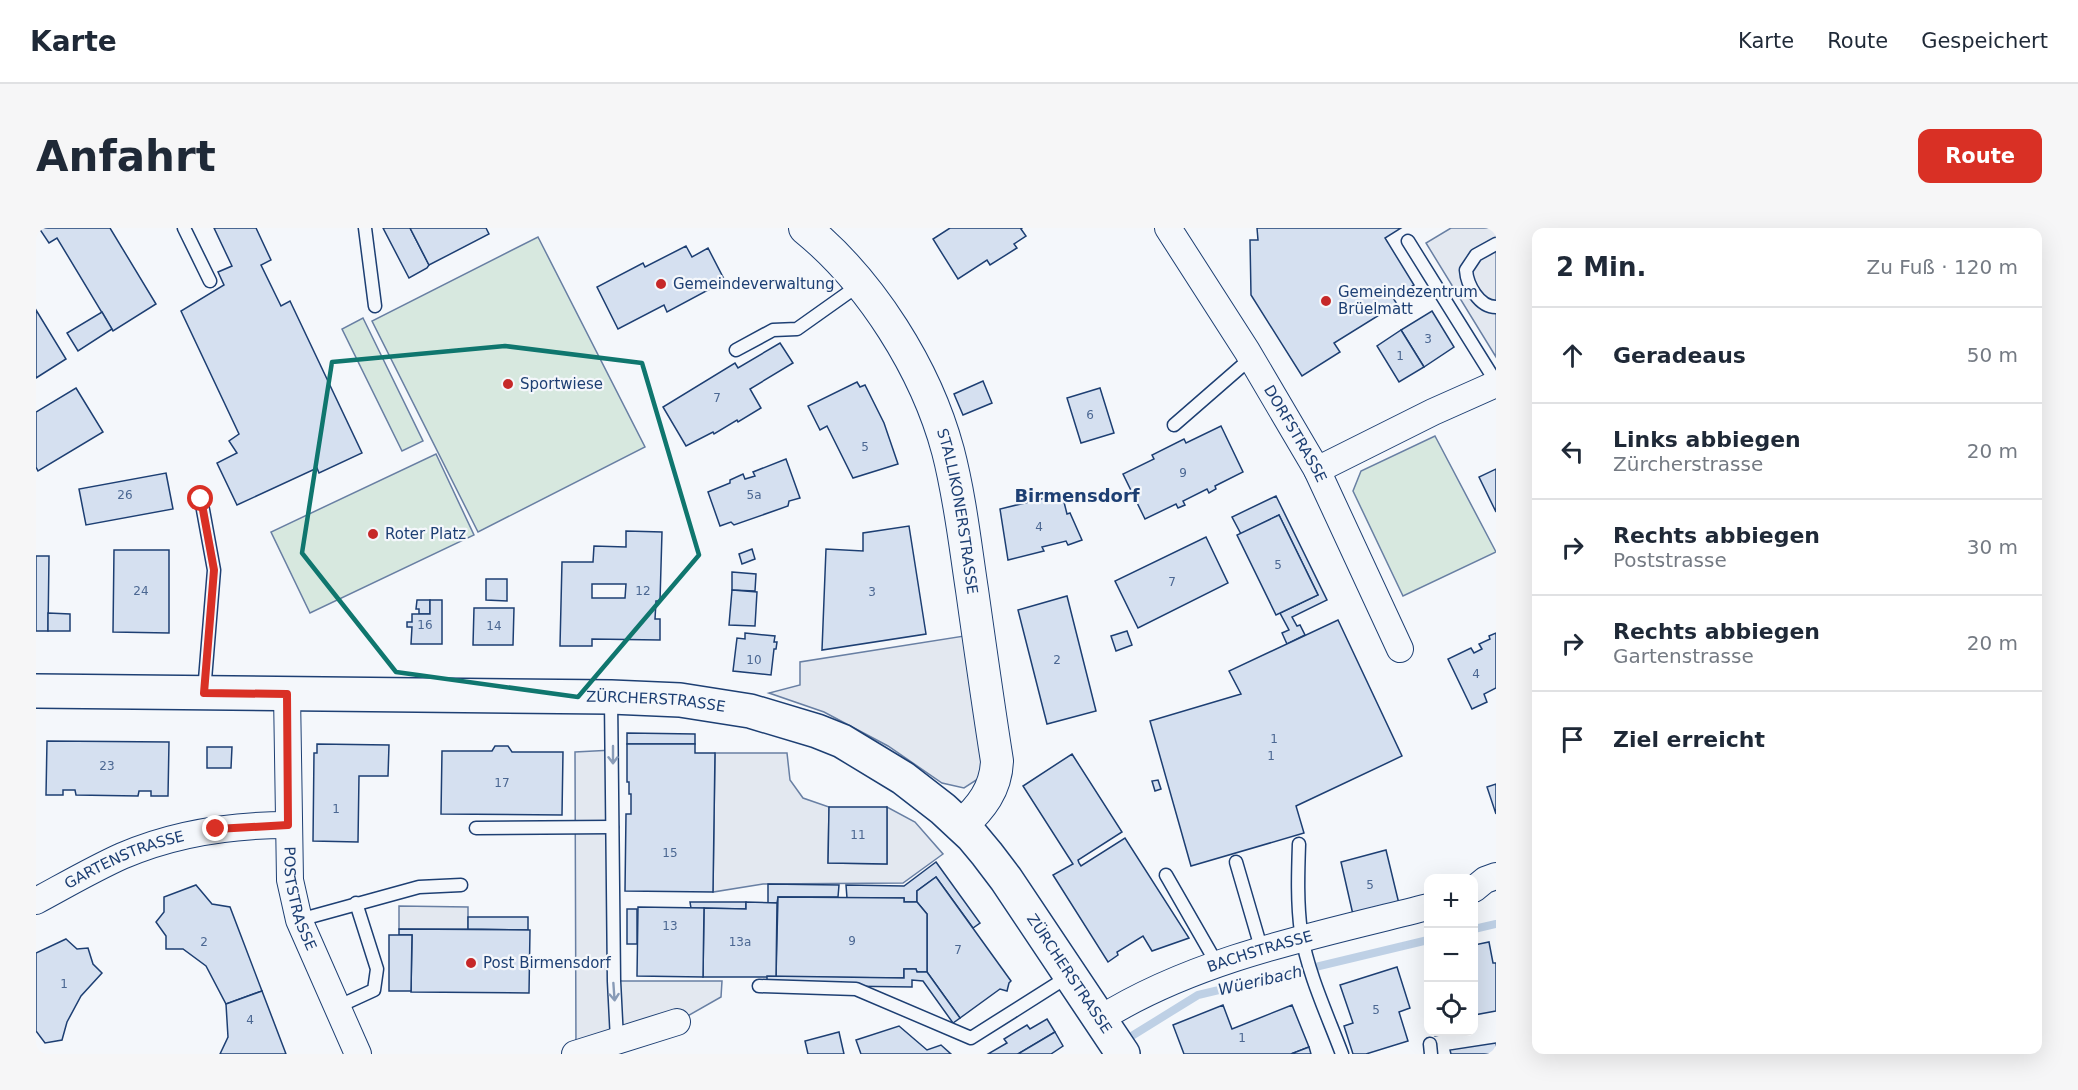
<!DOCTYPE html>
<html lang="de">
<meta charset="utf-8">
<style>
:root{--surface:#fff;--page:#f6f6f7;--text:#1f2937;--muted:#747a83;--line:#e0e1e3;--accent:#d93025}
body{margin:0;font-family:"DejaVu Sans",sans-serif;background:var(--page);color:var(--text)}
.controls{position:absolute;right:18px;bottom:18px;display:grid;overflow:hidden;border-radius:12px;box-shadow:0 6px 24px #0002}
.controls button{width:54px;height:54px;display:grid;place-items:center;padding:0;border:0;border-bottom:2px solid var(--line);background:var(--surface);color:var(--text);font:30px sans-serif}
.stop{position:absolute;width:18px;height:18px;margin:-14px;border:4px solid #d93025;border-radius:50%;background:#fff}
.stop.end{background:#d93025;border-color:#fff;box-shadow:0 2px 6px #0008}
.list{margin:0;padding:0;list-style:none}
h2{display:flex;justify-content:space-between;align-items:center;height:78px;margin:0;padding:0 24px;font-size:26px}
h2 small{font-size:20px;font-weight:400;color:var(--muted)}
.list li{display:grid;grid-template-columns:39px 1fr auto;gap:18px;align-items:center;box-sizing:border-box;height:96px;padding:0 24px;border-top:2px solid var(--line)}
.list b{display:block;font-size:22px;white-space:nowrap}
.list p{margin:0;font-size:20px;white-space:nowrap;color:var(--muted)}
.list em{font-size:20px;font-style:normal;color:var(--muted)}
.icon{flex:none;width:33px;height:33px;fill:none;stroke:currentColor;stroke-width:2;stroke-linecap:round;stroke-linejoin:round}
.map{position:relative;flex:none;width:1460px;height:826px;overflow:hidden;border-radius:12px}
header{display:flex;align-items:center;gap:36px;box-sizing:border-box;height:84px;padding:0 30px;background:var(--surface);border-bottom:2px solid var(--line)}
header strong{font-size:28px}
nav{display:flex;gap:33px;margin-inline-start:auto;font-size:21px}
.intro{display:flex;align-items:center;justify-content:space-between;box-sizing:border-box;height:144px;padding:0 36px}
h1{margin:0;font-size:42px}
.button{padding:15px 27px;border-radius:12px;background:var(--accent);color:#fff;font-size:21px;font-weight:700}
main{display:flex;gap:36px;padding:0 36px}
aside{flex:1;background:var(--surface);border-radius:12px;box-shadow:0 6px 24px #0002}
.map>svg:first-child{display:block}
</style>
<header>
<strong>Karte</strong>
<nav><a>Karte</a><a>Route</a><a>Gespeichert</a></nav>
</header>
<div class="intro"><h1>Anfahrt</h1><a class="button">Route</a></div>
<main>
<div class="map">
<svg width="1460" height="826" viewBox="0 0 1460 826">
<rect width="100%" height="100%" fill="#f4f7fb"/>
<g fill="#d7e8df" stroke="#687fa3" stroke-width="1.5">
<path d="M502 9 609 219 442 304 336 93Z"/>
<path d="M327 90 387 213 366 223 306 101Z"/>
<path d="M1399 208 1460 324 1367 368 1317 263 1325 243Z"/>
<path d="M400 226 438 307 274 385 235 304Z"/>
</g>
<g fill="#e3e8f0" stroke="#687fa3" stroke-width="1.5">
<path d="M1415 0H1460V129L1390 15Z"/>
<path d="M928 408 949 539 945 549 928 560 906 555 852 518 788 484 733 465 764 457V434Z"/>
<path d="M577 522 578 753H686L685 769 641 794 540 826 539 524Z"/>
<path d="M679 525H751L754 552 767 570 793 579 792 635 851 636V579L879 594 907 626 867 655 727 656 677 664Z"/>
<path d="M363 678 432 679V701H363Z"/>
</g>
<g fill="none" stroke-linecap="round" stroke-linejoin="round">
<g stroke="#bed0e5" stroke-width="8">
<path d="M1438 701 1460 696"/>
<path d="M1086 814 1162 767 1392 712"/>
</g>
</g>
<g fill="#d5e0f0" stroke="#1d3f73" stroke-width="1.5" fill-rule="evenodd">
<path d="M3 0H74L120 76 77 103 21 10 13 15Z"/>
<path d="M178 0H220L235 32 225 37 245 78 254 73 326 225 283 245 281 240 201 277 181 235 201 225 193 213 203 206 145 83 188 57 182 44 196 38Z"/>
<path d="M347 0H374L393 37 391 40 373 50Z"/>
<path d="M374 0H450L453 6 393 37Z"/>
<path d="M914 0H986L985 1 990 8 978 16 981 20 954 37 951 32 922 51 897 11Z"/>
<path d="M1221 0H1365L1349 10 1378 57 1357 70 1361 76 1298 115 1304 124 1266 148 1215 67 1214 12H1222Z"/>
<path d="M650 18 656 29 672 20 689 53 631 84 628 77 582 101 561 59 607 35 609 39Z"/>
<path d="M0 82 30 131 0 150Z"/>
<path d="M1396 83 1418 119 1388 139 1365 102Z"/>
<path d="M66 84 76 101 42 123 31 105Z"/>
<path d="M1365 102 1388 139 1363 154 1341 118Z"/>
<path d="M744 115 757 135 714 161 725 180 702 194 701 192 678 206 677 204 650 218 627 179 699 135 702 140Z"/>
<path d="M947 153 956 175 927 187 918 166Z"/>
<path d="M821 154 824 159 829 157 848 195 862 236 817 250 791 198 784 202 772 178Z"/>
<path d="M40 160 67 204 2 243 0 239V184Z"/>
<path d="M1064 160 1078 205 1045 215 1031 170Z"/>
<path d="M1185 198 1207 244 1179 258 1180 261 1173 265 1171 261 1147 273 1149 277 1142 280 1140 276 1109 291 1087 246 1118 231 1116 227 1148 211 1150 215Z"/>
<path d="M750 231 764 270 753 273 752 278 698 297 695 294 684 298 672 264 694 255V252L707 246 709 251 719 248 717 244Z"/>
<path d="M1460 241V284L1443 249Z"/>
<path d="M130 245 137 281 50 297 43 261Z"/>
<path d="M1026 266 1031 286 1034 285 1046 312 1032 317 1030 313 1006 319 1008 323 972 332 964 281Z"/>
<path d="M1240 268 1291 372 1256 389 1261 398 1264 397 1269 407 1251 416 1246 405 1253 402 1244 385 1282 367 1243 287 1205 306 1196 289Z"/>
<path d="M1243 287 1282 367 1240 387 1201 307Z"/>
<path d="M873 298 890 406 786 422 790 321 827 323V305Z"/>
<path d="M590 303 626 304 624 373H620L619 391H624V412L556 411V418H524L526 334H557L558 318 590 319ZM556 356H590L589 370H556Z"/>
<path d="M1170 309 1192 355 1102 400 1079 353Z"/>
<path d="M716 321 719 331 706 336 703 326Z"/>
<path d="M78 322H133V405L77 404Z"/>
<path d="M0 328H13L12 403H0Z"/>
<path d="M696 344 720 346 719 363 696 362Z"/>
<path d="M450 351H471V373L450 372Z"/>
<path d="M696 362 721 364 719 398 693 397Z"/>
<path d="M1031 368 1060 483 1011 496 982 382Z"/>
<path d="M381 372H394V386H383V381H380Z"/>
<path d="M394 372H406V416H375L376 399H371V394H376V386H394Z"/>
<path d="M438 380H478L477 417H437Z"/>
<path d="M12 385 34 386V403H12Z"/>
<path d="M1302 392 1366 528 1260 578 1268 605 1155 638 1114 493 1205 466 1193 443Z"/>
<path d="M1091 403 1096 417 1080 423 1075 408Z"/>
<path d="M709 405 739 408 738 414H741L740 421H738L735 447 697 443 701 410 709 411Z"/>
<path d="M1460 405V460L1448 466 1451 474 1436 481 1412 431 1435 420 1438 425 1446 421 1443 416 1454 411 1453 408Z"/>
<path d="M591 505 659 506V516H591Z"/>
<path d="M11 513 133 514 132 568H115V563H103L102 568 40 567 39 562H27V567H10Z"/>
<path d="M281 516 353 517 352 548H323L322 614 277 613 278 525H281Z"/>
<path d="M591 516H659V525H679L677 664 589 663 590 586H595V566H593V554H591Z"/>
<path d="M459 518H472L476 524H527L526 587 405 586 406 523H456Z"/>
<path d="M171 519H196L195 540H171Z"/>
<path d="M1036 526 1086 604 1042 632 1043 635 1045 638 1089 610 1153 710 1116 723 1107 708 1081 724 1082 727 1072 734 1017 647 1037 636 987 558Z"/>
<path d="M1122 552 1125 561 1119 563 1116 553Z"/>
<path d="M1460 556V586L1451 559Z"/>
<path d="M793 579H851V636L792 635Z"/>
<path d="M1350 622 1364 680 1318 691 1305 634Z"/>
<path d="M900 634 944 695 937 700 900 649 881 663V674H868V670H811L810 657 868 658Z"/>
<path d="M900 649 975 753 973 755 971 763 964 761 924 790 891 744V686L881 674V663Z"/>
<path d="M732 656 803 657 802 669H742L741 675H732Z"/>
<path d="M160 657 176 676 194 679 226 763 190 776 170 738 147 721H130V708L120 694 128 684V669Z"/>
<path d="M742 669 868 670V674H881L891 686V744H881L880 741H868V750L740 749Z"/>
<path d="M654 674H710V681L655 680Z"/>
<path d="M710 674 741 675 740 749H667L668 680 710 681Z"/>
<path d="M602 679 668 680 667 749 601 748Z"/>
<rect x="591" y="681" width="10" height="35"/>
<path d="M432 689H492V702L432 701Z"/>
<path d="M363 701 494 702 493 765 375 764 376 707H363Z"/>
<path d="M353 707H376L375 763H353Z"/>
<path d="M30 711 41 721 52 720 57 736 66 745 45 768 31 794 26 812 9 815 0 803V725Z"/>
<path d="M1453 714 1457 735H1460V783L1438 787V717Z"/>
<path d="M1361 739 1374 780 1363 784 1372 813 1330 826H1317L1308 798 1317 795 1304 757Z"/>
<path d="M868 741H880L881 744H891L924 790 917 795 887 753 876 752V759L731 757V748L868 750Z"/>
<path d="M226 763 250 826H184L192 809 190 776Z"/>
<path d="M1187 777 1196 801 1256 777 1273 819 1255 826H1148L1137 797Z"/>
<path d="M1011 791 1019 804 982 826H952L971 815 968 811 991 797 994 801Z"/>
<path d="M863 798 891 822 905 817 915 826H825L820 812Z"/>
<path d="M803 804 808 826H772L769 813Z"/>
<path d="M1019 804 1027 818 1015 826H982Z"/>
<path d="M1398 804H1422L1399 808Z"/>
<path d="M1460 815V826H1415L1414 822Z"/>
<path d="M1273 819 1275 826H1255Z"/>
</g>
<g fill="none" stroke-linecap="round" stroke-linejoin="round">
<g stroke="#1d3f73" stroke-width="15">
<g id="service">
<path d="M148 0 174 53"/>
<path d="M329 0 339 78"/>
<path d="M1372 13 1460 154"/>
<path d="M1460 16 1440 27 1430 42C1431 57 1443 79 1460 79"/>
<path d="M700 122 737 102 761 101 823 57"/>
<path d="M1138 197 1215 130"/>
<path d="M165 271 178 342 168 464"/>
<path d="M575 470 578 753 581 812"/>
<path d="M440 600 576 599"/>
<path d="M1263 616C1262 645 1261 675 1265 704 1272 746 1291 786 1306 826"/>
<path d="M1200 634 1226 723"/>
<path d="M1130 647 1181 736"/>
<path d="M263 692 383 659 425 657"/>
<path d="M723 758 820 761 935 810 1033 748"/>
<path d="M301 779 338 762 341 741 320 675"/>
<path d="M1394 816 1395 826"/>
</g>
</g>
<g stroke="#1d3f73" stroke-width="28">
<g id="minor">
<path id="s1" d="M1132 0 1211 123 1281 242 1364 421"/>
<path d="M1281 242 1397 184 1460 156"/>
<path id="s2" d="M251 466 254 652 263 692 322 826"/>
<path d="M1438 661 1449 652 1460 648"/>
<path id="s3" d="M0 673C28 658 57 641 86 628 139 605 195 597 252 597"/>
<path id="s4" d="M1064 791C1161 730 1282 707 1392 679"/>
<path d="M539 826 641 794"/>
</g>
</g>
<g stroke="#1d3f73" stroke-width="34">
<g id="tertiary">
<path id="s5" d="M769 0C835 54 890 141 912 223 924 269 929 316 936 362 944 419 952 476 961 533 960 561 945 580 925 598"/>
</g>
</g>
<g stroke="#1d3f73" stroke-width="36">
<g id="secondary">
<path id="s6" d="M0 463 575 469 644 472 714 483 781 503 806 513 867 550 907 581 936 608 951 626 970 651 1087 826"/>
</g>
</g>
<use href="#service" stroke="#f4f7fb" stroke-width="12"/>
<use href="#minor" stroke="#f4f7fb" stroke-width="26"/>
<use href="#tertiary" stroke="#f4f7fb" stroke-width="32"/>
<use href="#secondary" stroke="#f4f7fb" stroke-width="33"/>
</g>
<defs><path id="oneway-shaft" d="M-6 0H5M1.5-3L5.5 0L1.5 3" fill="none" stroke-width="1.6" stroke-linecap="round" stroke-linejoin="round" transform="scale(1.5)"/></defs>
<g stroke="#889bb7">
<use href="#oneway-shaft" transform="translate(577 527) rotate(90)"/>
<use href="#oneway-shaft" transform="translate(578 764) rotate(86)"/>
</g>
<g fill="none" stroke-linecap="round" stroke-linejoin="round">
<path stroke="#d93025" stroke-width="8" d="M165 271 178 342 168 465 251 466 252 597 180 601"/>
</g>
<path fill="none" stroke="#0f766e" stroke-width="4.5" stroke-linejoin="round" d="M469 118 606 135 663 327 542 469 360 444 266 325 296 134Z"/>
<g fill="#c62828" stroke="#f4f7fb" stroke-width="2">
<circle cx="625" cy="56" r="6"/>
<circle cx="1290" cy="73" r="6"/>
<circle cx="472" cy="156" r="6"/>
<circle cx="337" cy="306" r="6"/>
<circle cx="435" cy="735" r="6"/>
</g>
<g text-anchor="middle" stroke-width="4.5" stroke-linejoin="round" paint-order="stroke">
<g font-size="12" fill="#4b6792">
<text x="1392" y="115">3</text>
<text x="1364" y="132">1</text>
<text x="681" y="174">7</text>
<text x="1054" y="191">6</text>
<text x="829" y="223">5</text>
<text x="1147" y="249">9</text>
<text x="89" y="271">26</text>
<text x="718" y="271">5a</text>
<text x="1003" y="303">4</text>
<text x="1242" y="341">5</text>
<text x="1136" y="358">7</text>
<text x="105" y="367">24</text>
<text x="607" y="367">12</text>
<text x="836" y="368">3</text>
<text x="389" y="401">16</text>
<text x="458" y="402">14</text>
<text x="718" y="436">10</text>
<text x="1021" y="436">2</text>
<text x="1440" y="450">4</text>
<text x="1238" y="515">1</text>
<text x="1235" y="532">1</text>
<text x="71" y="542">23</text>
<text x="466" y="559">17</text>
<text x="300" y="585">1</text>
<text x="822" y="611">11</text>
<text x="634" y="629">15</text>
<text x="1334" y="661">5</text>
<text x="634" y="702">13</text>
<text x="816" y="717">9</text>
<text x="168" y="718">2</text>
<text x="704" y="718">13a</text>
<text x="922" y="726">7</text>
<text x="28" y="760">1</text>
<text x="1340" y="786">5</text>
<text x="214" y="796">4</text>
<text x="1206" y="814">1</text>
</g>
<g font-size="15" fill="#1d3f73" stroke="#f4f7fb" text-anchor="start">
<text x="637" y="61">Gemeindeverwaltung</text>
<text x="1302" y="69">Gemeindezentrum<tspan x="1302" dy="17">Brüelmatt</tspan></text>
<text x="484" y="161">Sportwiese</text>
<text x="349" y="311">Roter Platz</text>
<text x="447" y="740">Post Birmensdorf</text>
</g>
<g font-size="15" fill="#1d3f73" stroke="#f4f7fb">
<text dy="5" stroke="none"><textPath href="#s1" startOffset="242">DORFSTRASSE</textPath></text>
<text dy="5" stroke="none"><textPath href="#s5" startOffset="330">STALLIKONERSTRASSE</textPath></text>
<text dy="5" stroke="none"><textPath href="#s6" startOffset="620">ZÜRCHERSTRASSE</textPath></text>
<text dy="5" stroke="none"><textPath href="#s3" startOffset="98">GARTENSTRASSE</textPath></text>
<text dy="5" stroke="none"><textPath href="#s2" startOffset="206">POSTSTRASSE</textPath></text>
<text dy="5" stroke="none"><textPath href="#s4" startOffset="174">BACHSTRASSE</textPath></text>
<text dy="5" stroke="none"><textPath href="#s6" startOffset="1142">ZÜRCHERSTRASSE</textPath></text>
</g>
<g font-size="16" font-style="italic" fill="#1d3f73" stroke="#f4f7fb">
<text transform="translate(1224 752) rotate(-13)" y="6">Wüeribach</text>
</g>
<g font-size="18" font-weight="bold" fill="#1d3f73" stroke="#f4f7fb">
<text x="1041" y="274">Birmensdorf</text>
</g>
</g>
</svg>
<div class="controls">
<button>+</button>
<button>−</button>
<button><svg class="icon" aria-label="locate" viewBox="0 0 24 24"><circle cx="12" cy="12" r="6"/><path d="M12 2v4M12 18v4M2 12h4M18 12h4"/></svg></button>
</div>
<div class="stop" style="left:165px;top:271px"></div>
<div class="stop end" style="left:180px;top:601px"></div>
</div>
<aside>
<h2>2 Min.<small>Zu Fuß · 120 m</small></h2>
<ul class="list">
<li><svg class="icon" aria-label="ahead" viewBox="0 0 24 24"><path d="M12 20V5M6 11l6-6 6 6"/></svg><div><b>Geradeaus</b></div><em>50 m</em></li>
<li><svg class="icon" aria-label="left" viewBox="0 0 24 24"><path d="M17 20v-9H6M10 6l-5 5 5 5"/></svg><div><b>Links abbiegen</b><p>Zürcherstrasse</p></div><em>20 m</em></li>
<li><svg class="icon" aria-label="right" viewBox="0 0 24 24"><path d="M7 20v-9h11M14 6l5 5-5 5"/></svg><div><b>Rechts abbiegen</b><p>Poststrasse</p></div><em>30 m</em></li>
<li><svg class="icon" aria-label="right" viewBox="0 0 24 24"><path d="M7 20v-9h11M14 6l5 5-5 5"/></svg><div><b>Rechts abbiegen</b><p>Gartenstrasse</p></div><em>20 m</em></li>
<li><svg class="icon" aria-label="arrive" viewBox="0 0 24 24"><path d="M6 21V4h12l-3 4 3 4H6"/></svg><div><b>Ziel erreicht</b></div></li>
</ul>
</aside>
</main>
